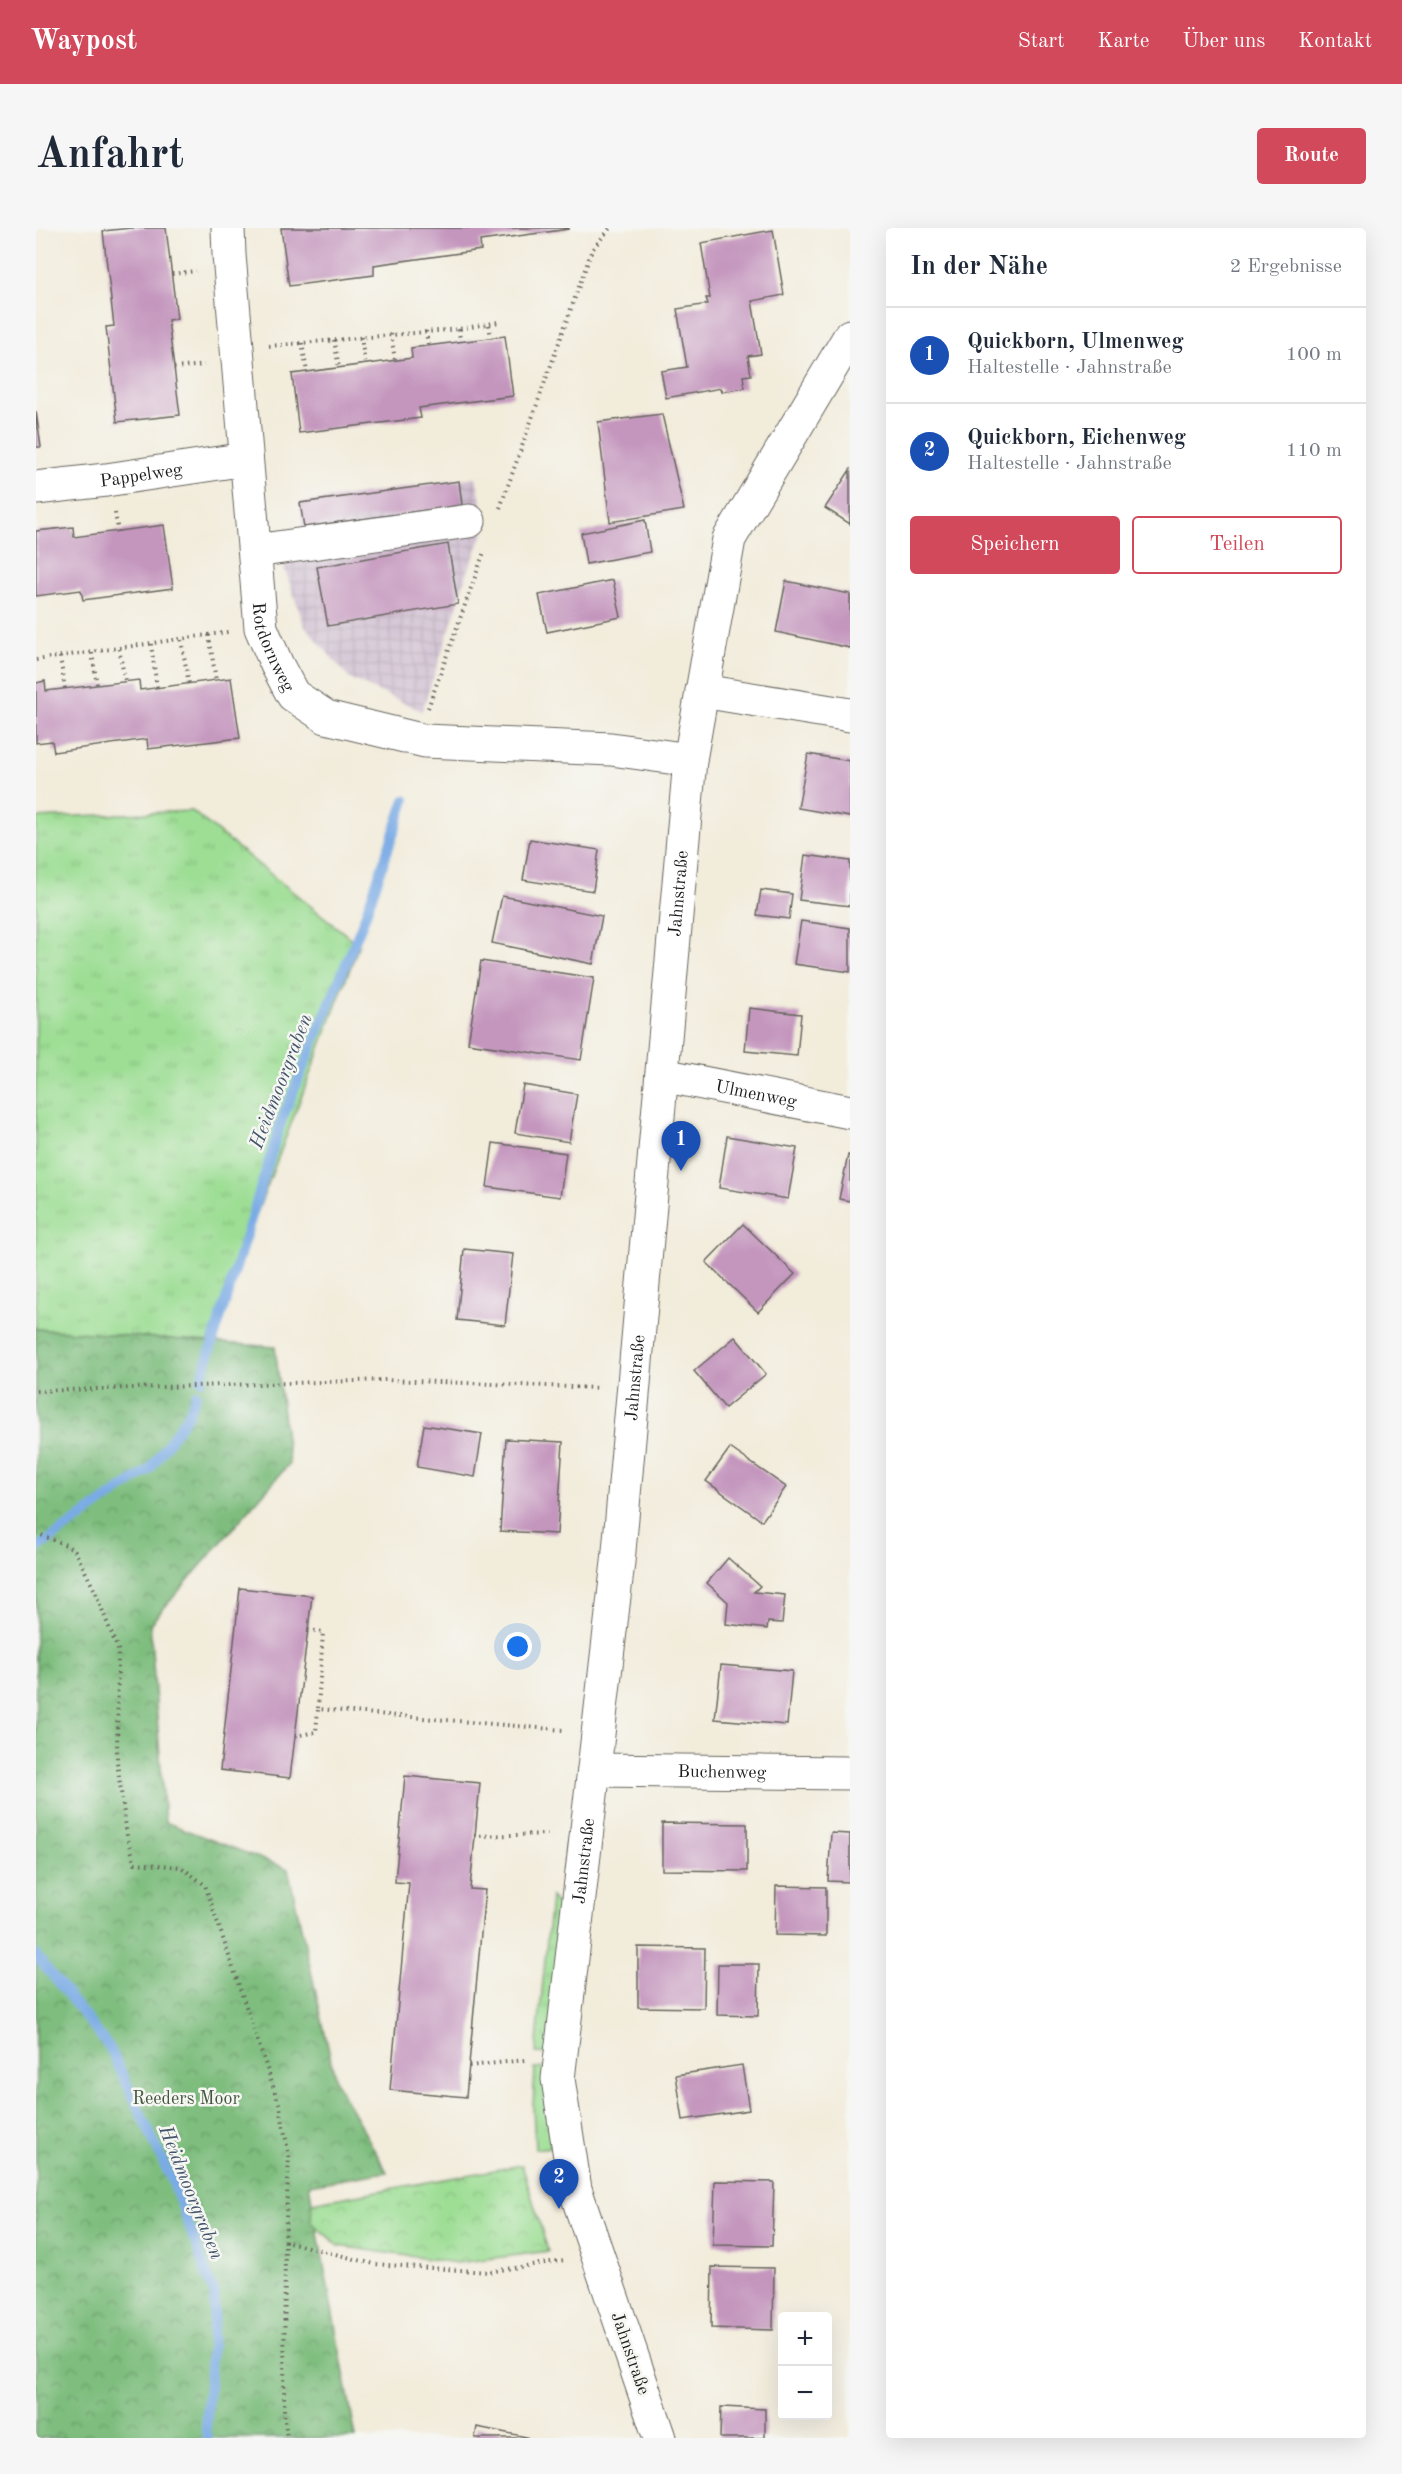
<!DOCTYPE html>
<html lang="de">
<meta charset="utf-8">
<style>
:root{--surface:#fff;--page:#f6f6f7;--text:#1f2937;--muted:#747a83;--line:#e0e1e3;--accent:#d1495b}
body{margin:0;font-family:"Old Standard TT",serif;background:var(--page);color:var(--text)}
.controls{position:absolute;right:18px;bottom:18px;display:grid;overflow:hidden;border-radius:6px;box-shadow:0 6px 24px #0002}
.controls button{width:54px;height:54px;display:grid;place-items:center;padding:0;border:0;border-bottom:2px solid var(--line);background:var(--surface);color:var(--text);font:30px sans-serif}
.you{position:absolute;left:482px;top:1419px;width:21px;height:21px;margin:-15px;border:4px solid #fff;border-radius:50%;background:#1a73e8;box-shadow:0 0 0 9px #1a73e833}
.badge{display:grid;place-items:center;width:39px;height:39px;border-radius:50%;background:var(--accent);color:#fff;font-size:20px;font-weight:700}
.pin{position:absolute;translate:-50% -50px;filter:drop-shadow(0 2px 3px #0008)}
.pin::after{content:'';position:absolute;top:32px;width:21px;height:18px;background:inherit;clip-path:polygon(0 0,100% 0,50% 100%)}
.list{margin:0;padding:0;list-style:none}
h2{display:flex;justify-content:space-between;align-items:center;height:78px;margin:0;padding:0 24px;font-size:26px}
h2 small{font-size:20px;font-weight:400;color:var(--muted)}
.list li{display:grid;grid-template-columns:39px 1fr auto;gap:18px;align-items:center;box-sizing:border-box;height:96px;padding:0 24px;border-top:2px solid var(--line)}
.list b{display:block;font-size:22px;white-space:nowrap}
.list p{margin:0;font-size:20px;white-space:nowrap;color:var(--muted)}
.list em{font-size:20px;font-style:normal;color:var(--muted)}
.actions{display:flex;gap:12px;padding:18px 24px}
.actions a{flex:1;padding:14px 0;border:2px solid var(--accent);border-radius:6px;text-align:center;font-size:21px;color:var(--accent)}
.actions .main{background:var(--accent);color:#fff}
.map{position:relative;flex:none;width:814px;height:2210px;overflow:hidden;border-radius:6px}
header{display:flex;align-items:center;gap:36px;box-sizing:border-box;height:84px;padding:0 30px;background:var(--accent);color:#fff}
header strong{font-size:28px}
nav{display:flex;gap:33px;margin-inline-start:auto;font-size:21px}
.intro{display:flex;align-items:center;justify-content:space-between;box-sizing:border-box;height:144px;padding:0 36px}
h1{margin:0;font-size:42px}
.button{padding:15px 27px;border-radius:6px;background:var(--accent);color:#fff;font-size:21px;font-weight:700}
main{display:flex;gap:36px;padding:0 36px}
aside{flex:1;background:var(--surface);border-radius:6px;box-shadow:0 6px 24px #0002}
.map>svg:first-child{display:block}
</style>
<header>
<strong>Waypost</strong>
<nav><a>Start</a><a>Karte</a><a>Über uns</a><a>Kontakt</a></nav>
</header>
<div class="intro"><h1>Anfahrt</h1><a class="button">Route</a></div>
<main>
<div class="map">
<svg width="814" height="2210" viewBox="0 0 814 2210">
<defs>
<pattern id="industrial-grid" width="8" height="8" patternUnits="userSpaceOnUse" patternTransform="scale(1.5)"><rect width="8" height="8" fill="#cfbdd0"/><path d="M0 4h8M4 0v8" fill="none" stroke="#b1a2b2"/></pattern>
<pattern id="grass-tufts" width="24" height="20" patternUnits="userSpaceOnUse" patternTransform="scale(1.5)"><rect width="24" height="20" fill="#9dde94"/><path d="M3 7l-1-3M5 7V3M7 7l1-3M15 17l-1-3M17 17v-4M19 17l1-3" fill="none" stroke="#87be7f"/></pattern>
<pattern id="forest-crowns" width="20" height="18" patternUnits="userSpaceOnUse" patternTransform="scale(1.5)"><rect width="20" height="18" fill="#7ebd7e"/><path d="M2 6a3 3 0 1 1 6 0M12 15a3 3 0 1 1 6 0" fill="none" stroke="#696"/></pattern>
<pattern id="park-crowns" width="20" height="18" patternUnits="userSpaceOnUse" patternTransform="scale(1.5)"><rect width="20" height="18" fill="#9dde94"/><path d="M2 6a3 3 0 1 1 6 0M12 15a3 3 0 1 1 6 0" fill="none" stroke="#87be7f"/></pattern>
</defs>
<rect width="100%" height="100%" fill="#f6f6f2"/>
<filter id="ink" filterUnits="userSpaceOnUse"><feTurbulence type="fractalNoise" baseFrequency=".0167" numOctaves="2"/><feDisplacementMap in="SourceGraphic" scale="12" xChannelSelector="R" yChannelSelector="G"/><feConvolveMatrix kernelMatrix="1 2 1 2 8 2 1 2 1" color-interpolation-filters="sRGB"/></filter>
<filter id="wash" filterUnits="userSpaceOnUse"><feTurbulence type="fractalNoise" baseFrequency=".008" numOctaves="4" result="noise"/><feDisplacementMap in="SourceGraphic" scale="24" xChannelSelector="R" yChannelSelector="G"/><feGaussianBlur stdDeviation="1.35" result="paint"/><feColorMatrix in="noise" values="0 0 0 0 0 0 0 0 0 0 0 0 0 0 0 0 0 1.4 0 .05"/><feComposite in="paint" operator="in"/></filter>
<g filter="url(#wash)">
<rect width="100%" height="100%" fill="#f2ecdb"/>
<path fill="url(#industrial-grid)" d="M440 249 450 298 426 359 422 376 386 483 313 450 268 397 248 339V304L267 299 264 275Z"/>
<g fill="url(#grass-tufts)" stroke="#5c7d58" stroke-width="1.5">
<path d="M156 583 323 717 172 1114 0 1101V590Z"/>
<path d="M515 1669 527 1682 514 1826 500 1825Z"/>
<path d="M512 1839 515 1919 499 1921 497 1879 499 1840Z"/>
</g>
<path fill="url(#forest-crowns)" stroke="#4d6c4d" stroke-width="1.5" d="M0 1101 239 1119 253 1236 114 1396 129 1594 252 1641 300 1854 351 1944 273 1957 320 2210H0Z"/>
<path fill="url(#park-crowns)" stroke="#5c7d58" stroke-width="1.5" d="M486 1937 512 2023 421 2035 303 2018 275 1994 276 1975Z"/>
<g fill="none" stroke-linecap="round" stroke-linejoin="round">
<g stroke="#7aabe5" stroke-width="10">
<path d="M165 1152 246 891 327 694 369 572"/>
<path d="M0 1321 114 1241 153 1185 160 1166"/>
<path d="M0 1727 74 1820 137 1955 179 2068 170 2201 172 2210"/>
</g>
</g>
<g id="blocks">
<g fill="#c496be">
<path d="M95 0H130L141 91 132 92 144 187 81 194 70 99 78 98 67 3Z"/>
<path d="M245 0H533V1L444 13 445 22 338 37V47L253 58Z"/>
<path d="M737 2 748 67 716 73 725 126 712 128 715 147 707 148 709 160 686 164 685 160 630 170 625 143 651 139 641 81 672 76 670 70H674L665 15Z"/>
<path d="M469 108 477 168 383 180 385 190 263 205 256 146 376 130 375 120Z"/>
<path d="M0 183 5 219H0Z"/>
<path d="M626 186 648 282 574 294 562 194Z"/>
<path d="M814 242V296L789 280Z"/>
<path d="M423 253 426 277 268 299 264 275Z"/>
<path d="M609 292 614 324 550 336 545 305Z"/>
<path d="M128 297 137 360 47 372 45 362 0 368V303L37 299 38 309Z"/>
<path d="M412 316 422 376 292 398 281 339Z"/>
<path d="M577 352 585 389 511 404 503 367Z"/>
<path d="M750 353 814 366V420L740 404Z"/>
<path d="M195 450 204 510 112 521 111 511 18 524 16 513 0 515V455L9 453 10 463 103 452 104 462Z"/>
<path d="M772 526 814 533V589L762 580Z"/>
<path d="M494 611 563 622 557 663 487 652Z"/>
<path d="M769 627 814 633V678L763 672Z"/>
<path d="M725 662 756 666 753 691 721 687Z"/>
<path d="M466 668 566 688 557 736 456 715Z"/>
<path d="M765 693 814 700V744L758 736Z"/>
<path d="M445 733 558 750 545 832 432 815Z"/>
<path d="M713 780 765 786 761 828 709 823Z"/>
<path d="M487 857 541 866 533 914 479 905Z"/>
<path d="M691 908 761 920 752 971 683 960Z"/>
<path d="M457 915 530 925 524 969 451 959Z"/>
<path d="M812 927H814V973L803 971Z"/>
<path d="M707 996 759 1046 722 1084 670 1034Z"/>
<path d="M428 1021 477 1026 469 1097 421 1092Z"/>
<path d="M699 1109 730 1146 689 1180 658 1143Z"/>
<path d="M388 1197 446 1206 439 1249 381 1239Z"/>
<path d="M470 1211 527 1214 521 1306 464 1303Z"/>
<path d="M694 1220 750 1259 726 1293 670 1253Z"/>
<path d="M692 1330 724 1358 718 1364 749 1367 746 1395 732 1394 731 1401 690 1396 692 1374 671 1355Z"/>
<path d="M204 1360 276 1368 254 1550 184 1542Z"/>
<path d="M685 1437 756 1443 751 1497 679 1491Z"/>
<path d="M369 1548 444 1555 434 1661 449 1662 430 1869 354 1862 373 1655 359 1654Z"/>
<path d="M626 1595 711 1596V1643L626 1642Z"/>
<path d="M795 1605 814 1606V1654L792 1653Z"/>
<path d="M740 1658 790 1659V1708L739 1707Z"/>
<path d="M602 1719 669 1720 668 1780 602 1779Z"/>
<path d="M682 1736H723L722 1788 681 1787Z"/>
<path d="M706 1837 713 1882 647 1892 640 1847Z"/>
<path d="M679 1953 738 1954 736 2018 677 2017Z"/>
<path d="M676 2039 738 2040 737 2102 675 2100Z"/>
<path d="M685 2179 729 2181V2210H684Z"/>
<path d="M441 2199 491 2209V2210H439Z"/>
</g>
</g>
</g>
<g filter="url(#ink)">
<use href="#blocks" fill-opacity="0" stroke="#67655f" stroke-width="1.5"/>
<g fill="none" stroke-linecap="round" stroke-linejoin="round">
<g stroke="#67655f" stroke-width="35">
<g id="minor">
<path id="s1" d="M192 0 193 27 225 400 241 437 257 467 290 489 389 513 575 521 654 532"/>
<path id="s2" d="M0 260 70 252 210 231"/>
<path d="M219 323 433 293"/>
<path d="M666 463 814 487"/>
<path id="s3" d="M626 847 814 884"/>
<path id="s4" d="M558 1542 814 1545"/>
<path id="s5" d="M624 2210 539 1961 522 1851 582 1334 654 532 693 311 814 108"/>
</g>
</g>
<g stroke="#67655f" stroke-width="4" stroke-dasharray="1.5 4.5" stroke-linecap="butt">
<path d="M136 46 160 43"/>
<path d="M453 97 455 110"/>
<path d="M423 101 424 114"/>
<path d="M390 103 392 118"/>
<path d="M355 106 359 132"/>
<path d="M325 109 329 136"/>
<path d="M298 112 303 140"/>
<path d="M266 115 271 144"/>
<path d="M233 118 423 101 463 94"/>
<path d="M138 140 168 137"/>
<path d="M464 280 556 22 574 0"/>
<path d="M79 285 82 304"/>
<path d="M173 407 180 453"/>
<path d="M145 412 153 456"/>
<path d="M115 416 121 460"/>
<path d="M83 421 89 453"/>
<path d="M56 425 61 457"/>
<path d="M24 429 29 461"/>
<path d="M0 432 192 404"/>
<path d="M392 480 448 324"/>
<path d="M0 1163 350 1152 563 1160"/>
<path d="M0 1305 30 1317 39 1323 58 1361 82 1422 81 1534 91 1608 99 1635 145 1639 169 1657 244 1879 253 1928 249 2013 338 2036 452 2044 528 2032"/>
<path d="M272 1402 287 1404 282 1481 527 1502"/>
<path d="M259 1508 280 1504 282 1481"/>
<path d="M438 1608 516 1606"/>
<path d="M433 1838 489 1832"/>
<path d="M249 2013 248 2184 251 2210"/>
</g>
<use href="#minor" stroke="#fff" stroke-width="33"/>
</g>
</g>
<g text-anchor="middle" stroke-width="5" stroke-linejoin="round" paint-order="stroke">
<g font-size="18" fill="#1c1c1c" stroke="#f6f6f2">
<text dy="6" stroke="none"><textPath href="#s2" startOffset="106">Pappelweg</textPath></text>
<text dy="6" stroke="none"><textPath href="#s1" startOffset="423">Rotdornweg</textPath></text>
<text dy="6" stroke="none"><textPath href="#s5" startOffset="1566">Jahnstraße</textPath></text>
<text dy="6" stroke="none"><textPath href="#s3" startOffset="96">Ulmenweg</textPath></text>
<text dy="6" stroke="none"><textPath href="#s5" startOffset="1080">Jahnstraße</textPath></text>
<text dy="6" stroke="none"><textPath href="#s4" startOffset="128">Buchenweg</textPath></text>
<text dy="6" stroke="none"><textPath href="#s5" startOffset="594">Jahnstraße</textPath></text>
<text transform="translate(595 2125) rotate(71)" y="6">Jahnstraße</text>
</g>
<g font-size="18" fill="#435640" stroke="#f6f6f2">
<text x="150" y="1876">Reeders Moor</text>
</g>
<g font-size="20" font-style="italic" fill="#42556c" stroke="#f6f6f2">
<text transform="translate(244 853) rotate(-69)" y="7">Heidmoorgraben</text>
<text transform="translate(156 1964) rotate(68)" y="7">Heidmoorgraben</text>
</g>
</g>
</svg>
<div class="controls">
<button>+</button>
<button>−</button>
</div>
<div class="you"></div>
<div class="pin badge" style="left:645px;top:943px;background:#1a4fb4">1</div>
<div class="pin badge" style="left:523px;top:1981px;background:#1a4fb4">2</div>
</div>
<aside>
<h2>In der Nähe<small>2 Ergebnisse</small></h2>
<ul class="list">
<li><span class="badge" style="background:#1a4fb4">1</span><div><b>Quickborn, Ulmenweg</b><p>Haltestelle · Jahnstraße</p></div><em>100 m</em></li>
<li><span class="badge" style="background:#1a4fb4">2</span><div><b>Quickborn, Eichenweg</b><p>Haltestelle · Jahnstraße</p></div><em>110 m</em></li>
</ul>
<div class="actions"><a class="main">Speichern</a><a>Teilen</a></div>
</aside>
</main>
